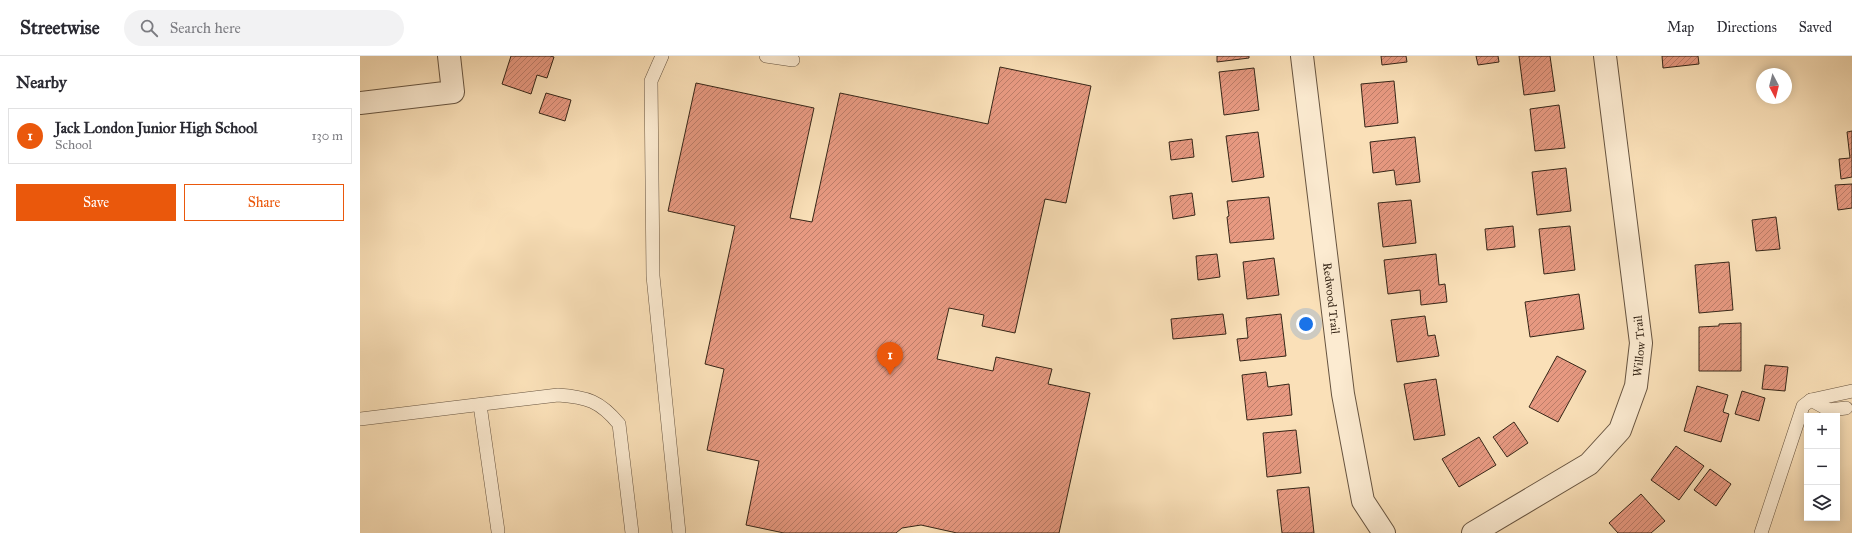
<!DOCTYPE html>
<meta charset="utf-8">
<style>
:root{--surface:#fff;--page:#f2f2f3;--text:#2b2b33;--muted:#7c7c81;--line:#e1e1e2;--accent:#ea580c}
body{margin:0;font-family:"IM FELL Great Primer",serif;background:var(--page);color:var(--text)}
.controls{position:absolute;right:12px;bottom:12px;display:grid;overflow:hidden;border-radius:0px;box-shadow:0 2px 10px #0003}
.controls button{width:36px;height:36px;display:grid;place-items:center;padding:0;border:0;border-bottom:1px solid var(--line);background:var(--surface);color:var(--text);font:20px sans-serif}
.compass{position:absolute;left:1396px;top:12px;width:36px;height:36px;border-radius:50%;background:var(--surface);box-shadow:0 2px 10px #0003;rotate:173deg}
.you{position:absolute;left:946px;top:268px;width:14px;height:14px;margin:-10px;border:3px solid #fff;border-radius:50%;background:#1a73e8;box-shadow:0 0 0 6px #1a73e833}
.badge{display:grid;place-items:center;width:26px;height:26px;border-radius:50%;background:var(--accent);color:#fff;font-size:13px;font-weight:700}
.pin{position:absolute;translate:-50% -33px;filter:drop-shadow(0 1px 2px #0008)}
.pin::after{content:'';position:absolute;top:21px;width:14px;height:12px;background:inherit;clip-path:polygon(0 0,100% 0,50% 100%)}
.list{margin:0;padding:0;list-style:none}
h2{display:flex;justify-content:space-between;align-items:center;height:52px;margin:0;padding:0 16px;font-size:17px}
h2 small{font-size:13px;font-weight:400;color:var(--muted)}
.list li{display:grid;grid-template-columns:26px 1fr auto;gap:12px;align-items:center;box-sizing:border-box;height:56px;margin:0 8px 8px;padding:0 8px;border:1px solid var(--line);border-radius:0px}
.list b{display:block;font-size:15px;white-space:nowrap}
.list p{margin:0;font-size:13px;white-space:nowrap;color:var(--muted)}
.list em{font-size:13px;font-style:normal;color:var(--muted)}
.actions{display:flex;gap:8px;padding:12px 16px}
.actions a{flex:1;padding:9px 0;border:1px solid var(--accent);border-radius:0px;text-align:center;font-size:14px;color:var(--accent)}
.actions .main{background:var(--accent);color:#fff}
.icon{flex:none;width:22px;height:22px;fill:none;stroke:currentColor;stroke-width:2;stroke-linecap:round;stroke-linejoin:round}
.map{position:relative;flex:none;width:1492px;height:477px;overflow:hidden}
header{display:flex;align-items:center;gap:24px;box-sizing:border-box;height:56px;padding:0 20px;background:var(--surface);border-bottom:1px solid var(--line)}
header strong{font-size:19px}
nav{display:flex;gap:22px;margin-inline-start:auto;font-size:14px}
.search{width:280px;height:36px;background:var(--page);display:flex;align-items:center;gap:10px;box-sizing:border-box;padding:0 14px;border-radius:22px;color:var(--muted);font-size:15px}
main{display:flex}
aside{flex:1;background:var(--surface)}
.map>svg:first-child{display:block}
</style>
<header>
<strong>Streetwise</strong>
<div class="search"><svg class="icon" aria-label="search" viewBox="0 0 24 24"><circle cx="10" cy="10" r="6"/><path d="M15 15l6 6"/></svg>Search here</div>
<nav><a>Map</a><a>Directions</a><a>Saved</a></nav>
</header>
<main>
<aside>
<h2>Nearby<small></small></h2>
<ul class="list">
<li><span class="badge">1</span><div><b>Jack London Junior High School</b><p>School</p></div><em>130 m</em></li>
</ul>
<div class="actions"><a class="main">Save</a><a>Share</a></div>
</aside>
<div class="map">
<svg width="1492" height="477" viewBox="0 0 1492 477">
<defs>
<pattern id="building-hatch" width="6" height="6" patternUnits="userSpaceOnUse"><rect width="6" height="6" fill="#e79981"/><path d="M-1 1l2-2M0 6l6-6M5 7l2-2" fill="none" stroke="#bc7d69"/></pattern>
</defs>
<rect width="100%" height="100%" fill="#fae0b8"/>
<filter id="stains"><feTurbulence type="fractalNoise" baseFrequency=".005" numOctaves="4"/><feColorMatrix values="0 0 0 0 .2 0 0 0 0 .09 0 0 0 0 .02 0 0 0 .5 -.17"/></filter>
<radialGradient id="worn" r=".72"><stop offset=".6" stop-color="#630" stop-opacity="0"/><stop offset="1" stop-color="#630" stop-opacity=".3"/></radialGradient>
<g fill="url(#building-hatch)" stroke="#362618">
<path d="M151 0H190L194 1 187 22 177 19 171 38 142 28Z"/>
<path d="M857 0H889V2L857 6Z"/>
<path d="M1021 0H1046L1047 6 1022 9Z"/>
<path d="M1116 0H1138L1139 6 1118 9Z"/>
<path d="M1159 0H1190L1195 35 1164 39Z"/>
<path d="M1302 0H1338L1339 8 1303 12Z"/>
<path d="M640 11 731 30 706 147 685 143 655 277 622 270 624 259 589 252 577 303 633 315 636 301 692 313 688 328 730 337 699 477H597L561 469 542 472 536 477H424L386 469 399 405 347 394 364 313 345 308 375 170 308 155 336 27 454 52 430 162 452 166 480 37 628 68Z"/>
<path d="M894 12 899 54 864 59 859 16Z"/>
<path d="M1034 25 1038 67 1005 71 1001 28Z"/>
<path d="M186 37 211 44 205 65 179 57Z"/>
<path d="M1199 49 1205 92 1175 95 1170 53Z"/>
<path d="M1492 75V121L1481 123 1479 103 1490 102 1487 76Z"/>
<path d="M898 76 904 121 872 126 866 80Z"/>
<path d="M1055 81 1060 126 1036 129 1034 114 1013 117 1010 86Z"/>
<path d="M832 83 834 101 811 104 809 86Z"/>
<path d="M1206 112 1211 155 1177 159 1172 116Z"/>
<path d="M1492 128V152L1478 154 1475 129Z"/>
<path d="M832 137 835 159 813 163 810 140Z"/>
<path d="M909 141 914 183 870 187 867 161 869 160 867 145Z"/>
<path d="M1051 144 1056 187 1023 191 1018 147Z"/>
<path d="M1416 161 1420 193 1396 195 1392 164Z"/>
<path d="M1153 170 1155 191 1127 194 1125 173Z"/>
<path d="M1210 170 1215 214 1184 218 1179 173Z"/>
<path d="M857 198 860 221 838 224 836 200Z"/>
<path d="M1076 198 1079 229 1085 228 1087 246 1061 249 1060 234 1028 238 1024 204Z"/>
<path d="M914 202 919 239 887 243 883 206Z"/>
<path d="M1369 206 1373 254 1339 257 1335 209Z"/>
<path d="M1219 238 1224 273 1170 281 1165 246Z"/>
<path d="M863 258 866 278 813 283 811 263Z"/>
<path d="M921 258 926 300 880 305 877 283 888 282 886 262Z"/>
<path d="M1065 260 1068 280 1075 279 1079 300 1037 306 1031 264Z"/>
<path d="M1381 267V315H1339V271L1359 270V268Z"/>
<path d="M1197 300 1226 315 1198 366 1169 351Z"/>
<path d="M1405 309 1428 311 1425 335 1402 333Z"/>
<path d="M906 316 908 331 929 328 932 359 887 364 882 319Z"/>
<path d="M1076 323 1085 379 1054 384 1044 328Z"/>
<path d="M1337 330 1368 339 1363 356 1369 358 1361 386 1324 375Z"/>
<path d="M1382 335 1405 342 1399 365 1375 358Z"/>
<path d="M1154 366 1168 387 1147 401 1133 381Z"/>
<path d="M936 374 941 417 907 421 903 377Z"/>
<path d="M1119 381 1136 409 1099 431 1082 403Z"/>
<path d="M1316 390 1344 410 1319 444 1291 424Z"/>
<path d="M1350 413 1371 428 1356 450 1334 434Z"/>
<path d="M949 431 954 477H922L917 434Z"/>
<path d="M1281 438 1305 465 1291 477H1258L1249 467Z"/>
</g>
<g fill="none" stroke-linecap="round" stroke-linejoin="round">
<g stroke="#675440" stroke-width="14">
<g id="service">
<path d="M302 0 291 25 293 220 319 477"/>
<path d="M406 0 433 4"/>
<path d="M1451 344 1469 354 1486 352"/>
<path d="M120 349 138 475"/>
<path d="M0 363 198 339C227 341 240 345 259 368L272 477"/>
<path d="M1401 477 1443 350 1451 344 1492 335"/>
</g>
</g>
<g stroke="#675440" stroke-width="24">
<g id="minor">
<path id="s1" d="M942 0 983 338 1003 445 1024 477"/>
<path d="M0 47 93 36 89 0"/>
<path id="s2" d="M1113 477 1229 408 1260 374 1276 330 1281 287 1245 0"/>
</g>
</g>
<use href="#service" stroke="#fcebd1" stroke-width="13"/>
<use href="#minor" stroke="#fcebd1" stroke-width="22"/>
</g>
<g text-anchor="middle" stroke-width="3" stroke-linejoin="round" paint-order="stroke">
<g font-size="12" fill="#362618" stroke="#fcebd1">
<text dy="4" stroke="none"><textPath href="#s1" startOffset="244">Redwood Trail</textPath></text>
<text dy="4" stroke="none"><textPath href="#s2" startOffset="268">Willow Trail</textPath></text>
</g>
</g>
<rect width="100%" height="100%" filter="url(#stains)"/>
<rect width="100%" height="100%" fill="url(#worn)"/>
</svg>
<div class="controls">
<button>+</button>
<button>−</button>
<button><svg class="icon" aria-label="layers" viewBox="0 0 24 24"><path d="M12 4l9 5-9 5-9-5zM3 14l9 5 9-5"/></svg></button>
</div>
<svg class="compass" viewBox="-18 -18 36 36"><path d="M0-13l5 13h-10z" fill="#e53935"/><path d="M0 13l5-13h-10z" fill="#7c7c81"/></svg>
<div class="you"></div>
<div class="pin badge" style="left:530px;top:319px">1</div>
</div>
</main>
